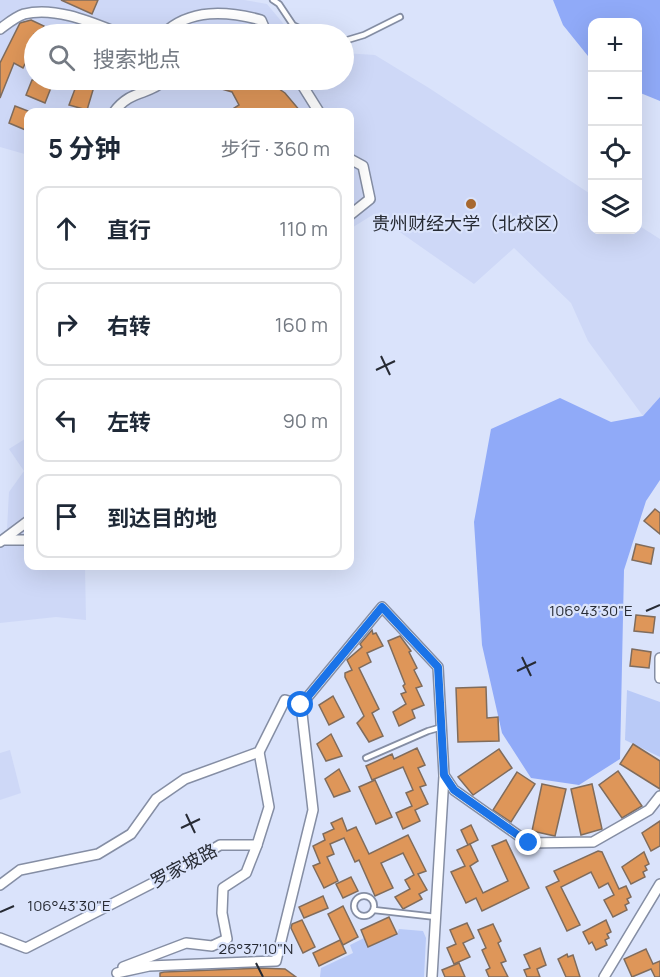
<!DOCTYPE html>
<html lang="zh">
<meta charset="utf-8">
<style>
:root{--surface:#fff;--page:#f2f2f3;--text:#1f2937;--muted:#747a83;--line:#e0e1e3}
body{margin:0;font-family:Manrope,"Noto Sans SC",sans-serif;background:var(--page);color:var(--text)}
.controls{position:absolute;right:18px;top:18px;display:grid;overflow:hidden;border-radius:12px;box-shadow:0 6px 24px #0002}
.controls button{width:54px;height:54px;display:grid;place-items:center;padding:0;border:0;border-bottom:2px solid var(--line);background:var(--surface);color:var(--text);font:30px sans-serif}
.stop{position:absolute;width:18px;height:18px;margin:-14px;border:4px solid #1a73e8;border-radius:50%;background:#fff}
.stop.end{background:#1a73e8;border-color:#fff;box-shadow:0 2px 6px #0008}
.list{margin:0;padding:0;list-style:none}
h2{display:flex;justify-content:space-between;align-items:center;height:78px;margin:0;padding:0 24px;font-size:26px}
h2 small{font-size:20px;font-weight:400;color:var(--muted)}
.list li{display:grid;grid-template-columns:39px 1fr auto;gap:18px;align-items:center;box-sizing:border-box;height:84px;margin:0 12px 12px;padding:0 12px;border:2px solid var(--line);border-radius:12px}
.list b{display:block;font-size:22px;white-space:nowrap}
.list em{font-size:20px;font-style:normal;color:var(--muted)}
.icon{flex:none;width:33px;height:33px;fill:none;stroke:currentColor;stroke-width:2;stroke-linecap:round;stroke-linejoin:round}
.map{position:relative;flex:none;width:660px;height:977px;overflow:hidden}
.search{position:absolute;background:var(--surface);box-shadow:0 6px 24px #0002;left:24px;top:24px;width:330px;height:66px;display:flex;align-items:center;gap:15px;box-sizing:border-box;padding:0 21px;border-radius:33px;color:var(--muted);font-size:22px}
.panel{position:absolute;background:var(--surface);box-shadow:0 6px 24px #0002;left:24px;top:108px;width:330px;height:462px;border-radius:12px}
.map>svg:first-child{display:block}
</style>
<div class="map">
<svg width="660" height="977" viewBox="0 0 660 977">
<rect width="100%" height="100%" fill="#dae3fb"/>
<g fill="#ced8f7">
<path d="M0 0H244L267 4 292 34H34V80H344V53L375 55 429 88 592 195V230H638V225L660 239V397L643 416 588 341 571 303 514 248 474 284 374 214 350 229V112H28V155L0 147Z"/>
<path d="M28 437V566H85L86 620 56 617 0 623V535L7 529 9 492 24 471 9 449Z"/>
<path d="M10 750 21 793 0 800V753Z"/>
</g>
<g fill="#b9caf7">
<path d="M627 690 660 702V757L625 740Z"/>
<path d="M399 929 423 931 426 938 424 977H320L321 968 353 953 350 945 364 938 369 947 397 934Z"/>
</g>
<g fill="#90aaf8">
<path d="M553 0H660V101L638 92V22H592V61L563 25Z"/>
<path d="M660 397V480L646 501 624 570 620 759 579 785 531 778 502 733 482 645 474 522 491 429 560 398 611 422 643 416Z"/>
</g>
<g fill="#de9659" stroke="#806c5c" stroke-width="1.5">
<path d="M61 0H98L92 14Z"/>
<path d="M31 20 44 26 40 34H34V45L23 68 14 63 0 98V63L20 23Z"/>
<path d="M32 80H96L87 110 69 105 75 89 54 80 45 103 26 95Z"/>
<path d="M191 80H266L285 93 301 112H282L280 109 274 112H228L239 105 232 92Z"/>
<path d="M15 106 28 111V131L9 123Z"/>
<path d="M655 509 660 513V534L644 521Z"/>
<path d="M636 544 654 548 651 564 632 560Z"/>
<path d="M636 615 655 617 653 633 634 631Z"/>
<path d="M372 630 373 634 376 633 383 646 367 653 371 662 359 668 379 709 372 713 383 736 369 742 357 723 364 716 345 677V673L352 670 347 660 362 647 360 644Z"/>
<path d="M400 636 411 651 409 652 417 668 414 670 422 686 416 688 424 705 412 710 415 718 399 726 393 712 406 704 401 694 406 692 403 686 405 684 388 641Z"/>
<path d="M632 649 651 652 649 668 630 666Z"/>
<path d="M486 687 487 718 498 717 499 741 458 742 456 688Z"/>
<path d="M333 696 344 717 329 725 319 705Z"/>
<path d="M331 734 342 756 326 761 317 744Z"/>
<path d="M633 744 660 761V789L620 764Z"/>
<path d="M417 748 425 765 418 768 426 785 420 787 428 804 415 810 420 821 403 829 396 813 412 806 406 793 413 790 403 767 372 780 366 766 392 754 394 759Z"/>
<path d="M499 749 512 768 473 795 458 777Z"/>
<path d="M339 769 350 791 334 797 325 779Z"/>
<path d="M618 771 642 806 622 818 599 785Z"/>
<path d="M517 772 535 784 511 822 493 810Z"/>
<path d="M375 780 392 817 376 824 359 787Z"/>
<path d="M542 784 566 789 555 836 532 831Z"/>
<path d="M592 784 602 829 581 835 571 789Z"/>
<path d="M342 818 347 831 356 827 369 854 408 835 426 871 418 874 427 890 419 894 422 899 403 909 395 897 410 889 405 880 414 875 403 853 381 863 393 888 375 896 359 860 355 862 344 838 330 844 334 854 327 857 338 881 324 888 313 866 320 863 313 846 325 840 323 834 334 829 331 823Z"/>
<path d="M660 821V846L651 851 642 833Z"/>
<path d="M471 825 478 840 468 845 461 830Z"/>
<path d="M506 840 529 888 482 911 476 898 466 903 451 872 465 866 457 850 470 844 478 861 470 866 483 893 508 881 492 846Z"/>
<path d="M598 851 602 852 619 889 626 886 631 897 627 899 629 903 625 905 627 910 613 917 604 900 614 895 608 883 599 888 591 872 561 887 580 925 567 931 546 887 559 881 554 871Z"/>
<path d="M644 852 649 864 645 866 647 870 643 872 645 877 631 884 622 867Z"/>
<path d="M351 877 358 891 343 898 336 884Z"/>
<path d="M323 896 328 908 304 918 299 907Z"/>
<path d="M343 906 358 937 343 945 328 914Z"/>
<path d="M389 917 397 934 368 947 361 930Z"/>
<path d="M302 920 315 947 303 953 291 928 292 924Z"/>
<path d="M606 920 611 932 607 934 609 938 605 940 607 945 596 950 592 942 589 944 583 932Z"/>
<path d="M467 923 474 938 463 943 470 957 454 964 447 948 456 944 450 930Z"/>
<path d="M493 924 501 941 498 943 506 961 501 963 508 977H489L486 970 490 968 482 950 486 948 478 930Z"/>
<path d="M340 940 346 953 319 966 313 953Z"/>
<path d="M540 948 546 965 537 969 540 977H527L524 970 530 968 524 955Z"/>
<path d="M646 949 653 964 660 961V977H655L651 969 632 977 624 959Z"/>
<path d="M567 954 568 957 573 955 580 977H566L558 959Z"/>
<path d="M459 963 465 977H445L442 970Z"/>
<path d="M260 968 285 969 296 977H160V973L164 972Z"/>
</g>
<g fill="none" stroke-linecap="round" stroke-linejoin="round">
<g stroke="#858ea4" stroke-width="8">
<g id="service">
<path d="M273 0 279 4 293 25 311 34"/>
<path d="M344 41 364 35 400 17"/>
<path d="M366 758 428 731 442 727"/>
<circle cx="364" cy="906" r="10"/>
<path d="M374 910 436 917"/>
</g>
</g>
<g stroke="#858ea4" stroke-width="12">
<g id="minor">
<path d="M0 29C7 24 15 17 24 14 56 6 93 23 121 34"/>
<path d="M163 34C190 8 227 11 261 20L267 34"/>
<path d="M299 80 319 112"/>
<path d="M114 112C131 89 148 96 165 80"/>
<path d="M350 159 363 166 370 199 350 215"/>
<path d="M5 540H28"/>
<path d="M0 542 28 521"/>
<path d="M660 658V678"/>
<path d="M257 845 269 807 259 752"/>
<path d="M0 885 20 870 98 854 131 834 156 799 185 779 259 752 285 700 301 705"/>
<path d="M0 938 26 948 180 869 220 845H257L246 873 223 888 222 913 227 939 212 946 186 943 123 967"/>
<path d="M117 973 149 966 276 961 313 810 301 705 382 607 438 667 444 775 454 790 529 843 593 842 649 810 660 796"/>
<path d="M432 977 444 776"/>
<path d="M604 977 660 884"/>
</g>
</g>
<use href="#service" stroke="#fff" stroke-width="4.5"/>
<use href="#minor" stroke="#fff" stroke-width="9"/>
</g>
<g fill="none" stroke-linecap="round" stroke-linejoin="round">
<path stroke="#1a73e8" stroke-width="8" d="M301 705 382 607 438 667 444 775 454 790 529 843"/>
</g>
<path fill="none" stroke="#272b34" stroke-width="2" d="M381 356 390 375M376 370 395 361M646 611 660 605M522 657 531 676M517 671 536 662M186 814 195 833M181 828 200 819M0 912 14 906M256 963 263 977"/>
<circle fill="#a7682f" stroke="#dae3fb" stroke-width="2" cx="471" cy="204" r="6"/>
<g text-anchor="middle" stroke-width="4.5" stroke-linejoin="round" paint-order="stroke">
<g font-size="18" fill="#272b34" stroke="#dae3fb">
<text x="471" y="230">贵州财经大学（北校区）</text>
</g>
<g font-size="18" fill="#272b34" stroke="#dae3fb">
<text transform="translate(184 866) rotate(-28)" y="6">罗家坡路</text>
</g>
</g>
<g font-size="15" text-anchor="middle" fill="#272b34" stroke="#dae3fb" stroke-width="4.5" stroke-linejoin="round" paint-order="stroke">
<text x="591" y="616">106°43'30"E</text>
<text x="69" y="911">106°43'30"E</text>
<text x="256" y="954">26°37'10"N</text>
</g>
</svg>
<div class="controls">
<button>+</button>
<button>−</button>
<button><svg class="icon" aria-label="locate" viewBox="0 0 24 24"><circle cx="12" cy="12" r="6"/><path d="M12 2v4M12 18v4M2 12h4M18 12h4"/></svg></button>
<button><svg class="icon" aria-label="layers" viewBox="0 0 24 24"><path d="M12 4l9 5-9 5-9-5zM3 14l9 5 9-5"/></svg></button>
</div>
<div class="stop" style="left:301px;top:705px"></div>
<div class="stop end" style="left:529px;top:843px"></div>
<div class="search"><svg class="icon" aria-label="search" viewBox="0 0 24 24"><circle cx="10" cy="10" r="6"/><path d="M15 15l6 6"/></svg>搜索地点</div>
<section class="panel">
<h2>5 分钟<small>步行 · 360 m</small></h2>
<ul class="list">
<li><svg class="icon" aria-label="ahead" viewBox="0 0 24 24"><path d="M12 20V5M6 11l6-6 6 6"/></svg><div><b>直行</b></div><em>110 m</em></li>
<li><svg class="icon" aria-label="right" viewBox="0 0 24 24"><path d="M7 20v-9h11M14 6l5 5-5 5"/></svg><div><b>右转</b></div><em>160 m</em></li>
<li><svg class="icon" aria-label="left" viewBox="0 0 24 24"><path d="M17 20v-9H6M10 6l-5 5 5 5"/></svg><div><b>左转</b></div><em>90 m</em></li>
<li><svg class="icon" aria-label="arrive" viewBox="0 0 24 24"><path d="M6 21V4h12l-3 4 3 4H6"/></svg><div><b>到达目的地</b></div></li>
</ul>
</section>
</div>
